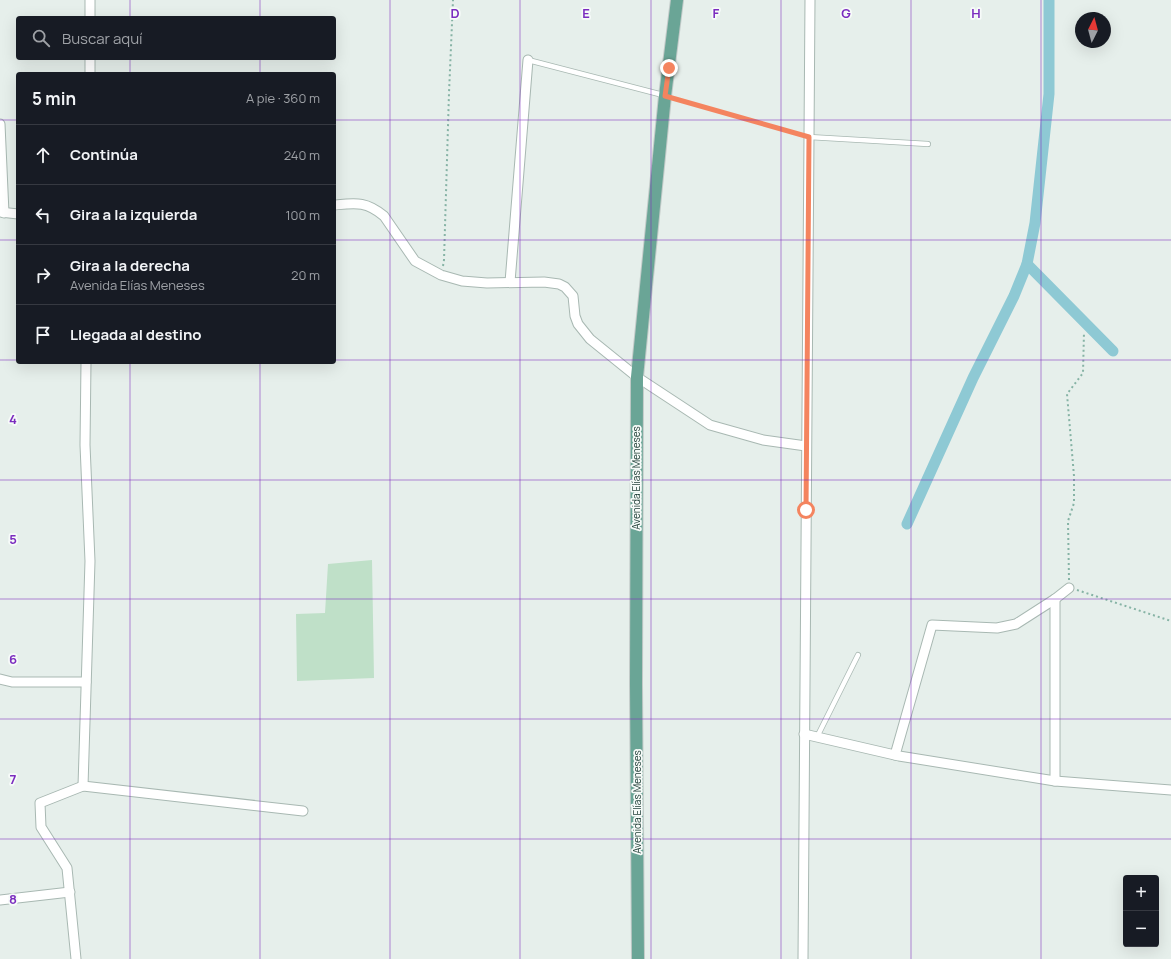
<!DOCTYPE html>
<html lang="es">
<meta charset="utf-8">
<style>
:root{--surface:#171b24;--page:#242831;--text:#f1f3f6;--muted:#9ea1a6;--line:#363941}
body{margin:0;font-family:Manrope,sans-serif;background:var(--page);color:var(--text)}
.controls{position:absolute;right:12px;bottom:12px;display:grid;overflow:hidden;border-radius:4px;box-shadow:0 4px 16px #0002}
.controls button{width:36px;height:36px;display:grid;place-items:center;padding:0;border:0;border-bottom:1px solid var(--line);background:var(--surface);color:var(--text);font:20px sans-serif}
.compass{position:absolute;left:1075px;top:12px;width:36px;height:36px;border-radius:50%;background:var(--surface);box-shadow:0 4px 16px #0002;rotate:6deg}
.stop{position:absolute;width:12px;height:12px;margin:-9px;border:3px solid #f4845f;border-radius:50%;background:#fff}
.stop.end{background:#f4845f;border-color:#fff;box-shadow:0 1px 4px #0008}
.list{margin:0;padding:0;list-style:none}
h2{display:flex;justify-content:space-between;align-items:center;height:52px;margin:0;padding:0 16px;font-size:17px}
h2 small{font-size:13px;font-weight:400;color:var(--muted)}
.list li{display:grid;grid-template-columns:26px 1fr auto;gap:12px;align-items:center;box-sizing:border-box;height:60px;padding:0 16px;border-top:1px solid var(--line)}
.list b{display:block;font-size:15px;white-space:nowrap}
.list p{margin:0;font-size:13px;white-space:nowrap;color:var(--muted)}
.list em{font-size:13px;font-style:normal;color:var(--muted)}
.icon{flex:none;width:22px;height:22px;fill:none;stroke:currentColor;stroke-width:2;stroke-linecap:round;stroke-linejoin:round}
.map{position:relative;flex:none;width:1171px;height:959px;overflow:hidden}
.search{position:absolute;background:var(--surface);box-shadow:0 4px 16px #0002;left:16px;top:16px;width:320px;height:44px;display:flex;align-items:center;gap:10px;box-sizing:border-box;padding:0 14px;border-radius:4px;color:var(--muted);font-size:15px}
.panel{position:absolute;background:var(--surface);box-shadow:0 4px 16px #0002;left:16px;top:72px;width:320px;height:292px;border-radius:4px}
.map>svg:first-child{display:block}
</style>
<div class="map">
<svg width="1171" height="959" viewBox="0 0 1171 959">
<rect width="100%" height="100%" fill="#e6efeb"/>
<path fill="#bfe0c8" d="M372 560 374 678 297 681 296 614 325 613 328 564Z"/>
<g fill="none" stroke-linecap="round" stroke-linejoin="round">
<g stroke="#8ec9d4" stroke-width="11">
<path d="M1027 264 1113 351"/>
<path d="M907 524 973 378 1014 296 1027 264 1035 223 1049 94V0"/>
</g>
<g stroke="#a8b8b2" stroke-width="6">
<g id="lane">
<path d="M528 60 663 95"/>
<path d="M809 137 928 144"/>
<path d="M817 737 858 655"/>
</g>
</g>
<g stroke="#a8b8b2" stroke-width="11">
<g id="street">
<path d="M90 0V18"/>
<path d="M90 58V74"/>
<path d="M0 124 4 213"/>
<path d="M334 205C356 203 366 201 384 216L415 261 441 275 462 281 487 283 544 282 559 284 565 287 573 296 575 316 578 324 590 339 637 377 710 425 763 440 806 446"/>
<path d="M0 212 18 214"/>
<path d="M510 282 528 60"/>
<path d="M0 679 12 682H86"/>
<path d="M804 734 899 756 1055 781 1171 790"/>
<path d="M895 755 932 625 997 628 1016 624 1055 599 1069 588"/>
<path d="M1055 781V599"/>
<path d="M83 786 90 561 85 445 86 362"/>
<path d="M0 900 70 892"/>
<path d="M76 959 67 868 41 827 40 803 83 786 303 811"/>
<path d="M803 959 810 0"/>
</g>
</g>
<g stroke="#c2cac8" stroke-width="14">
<path id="primary" d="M638 959 636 684 637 377 665 96 677 0"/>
</g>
<g stroke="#86b3a5" stroke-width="2" stroke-dasharray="2 3" stroke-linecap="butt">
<path d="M675 99 800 134"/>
<path d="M443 266 444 260 449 93 453 0"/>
<path d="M1069 580 1068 521 1074 503V476L1067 394 1083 373 1084 332"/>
<path d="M1077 590 1171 621"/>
</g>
<use href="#lane" stroke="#fff" stroke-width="4.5"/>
<use href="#street" stroke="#fff" stroke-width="9"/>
<use href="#primary" stroke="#6aa596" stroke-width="12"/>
</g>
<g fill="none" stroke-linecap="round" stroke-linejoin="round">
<path stroke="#f4845f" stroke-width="5" d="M669 68 665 96 809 137 806 510"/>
</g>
<path fill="none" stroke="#7b2cbf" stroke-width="1" stroke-opacity="0.55" d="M130 0V18M260 0V18M390 0V959M520 0V959M651 0V959M781 0V959M911 0V959M1041 0V959M130 58V74M260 58V74M0 120H18M334 120H1171M0 240H18M334 240H1171M0 360H18M334 360H1171M130 362V959M260 362V959M0 480H1171M0 599H1171M0 719H1171M0 839H1171"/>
<g text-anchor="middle" stroke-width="3.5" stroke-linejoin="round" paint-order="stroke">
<g font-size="10" fill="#24423a" stroke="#f7fbf9">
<text transform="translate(636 478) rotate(-90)" y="4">Avenida Elías Meneses</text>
<text transform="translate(637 802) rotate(-90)" y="4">Avenida Elías Meneses</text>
</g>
</g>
<g font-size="13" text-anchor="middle" font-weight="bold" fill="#7b2cbf" stroke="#f7fbf9" stroke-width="3.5" stroke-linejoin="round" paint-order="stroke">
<text x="455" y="18">D</text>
<text x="586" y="18">E</text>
<text x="716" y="18">F</text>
<text x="846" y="18">G</text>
<text x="976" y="18">H</text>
<text x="13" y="424">4</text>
<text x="13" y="544">5</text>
<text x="13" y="664">6</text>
<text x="13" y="784">7</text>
<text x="13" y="904">8</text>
</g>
</svg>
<div class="controls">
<button>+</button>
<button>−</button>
</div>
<svg class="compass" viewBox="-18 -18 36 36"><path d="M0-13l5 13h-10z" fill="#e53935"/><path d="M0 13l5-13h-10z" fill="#9ea1a6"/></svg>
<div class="stop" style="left:806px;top:510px"></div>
<div class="stop end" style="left:669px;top:68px"></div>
<div class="search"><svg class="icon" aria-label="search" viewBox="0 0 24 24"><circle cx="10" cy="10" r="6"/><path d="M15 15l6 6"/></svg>Buscar aquí</div>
<section class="panel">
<h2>5 min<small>A pie · 360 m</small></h2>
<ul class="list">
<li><svg class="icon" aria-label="ahead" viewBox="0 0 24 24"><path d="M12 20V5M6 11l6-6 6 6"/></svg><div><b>Continúa</b></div><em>240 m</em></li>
<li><svg class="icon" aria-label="left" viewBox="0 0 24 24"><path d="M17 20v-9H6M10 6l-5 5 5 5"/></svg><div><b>Gira a la izquierda</b></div><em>100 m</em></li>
<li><svg class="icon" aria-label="right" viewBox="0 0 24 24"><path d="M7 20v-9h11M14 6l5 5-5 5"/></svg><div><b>Gira a la derecha</b><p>Avenida Elías Meneses</p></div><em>20 m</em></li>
<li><svg class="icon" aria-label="arrive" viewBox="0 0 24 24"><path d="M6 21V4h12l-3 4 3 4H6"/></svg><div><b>Llegada al destino</b></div></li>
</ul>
</section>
</div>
